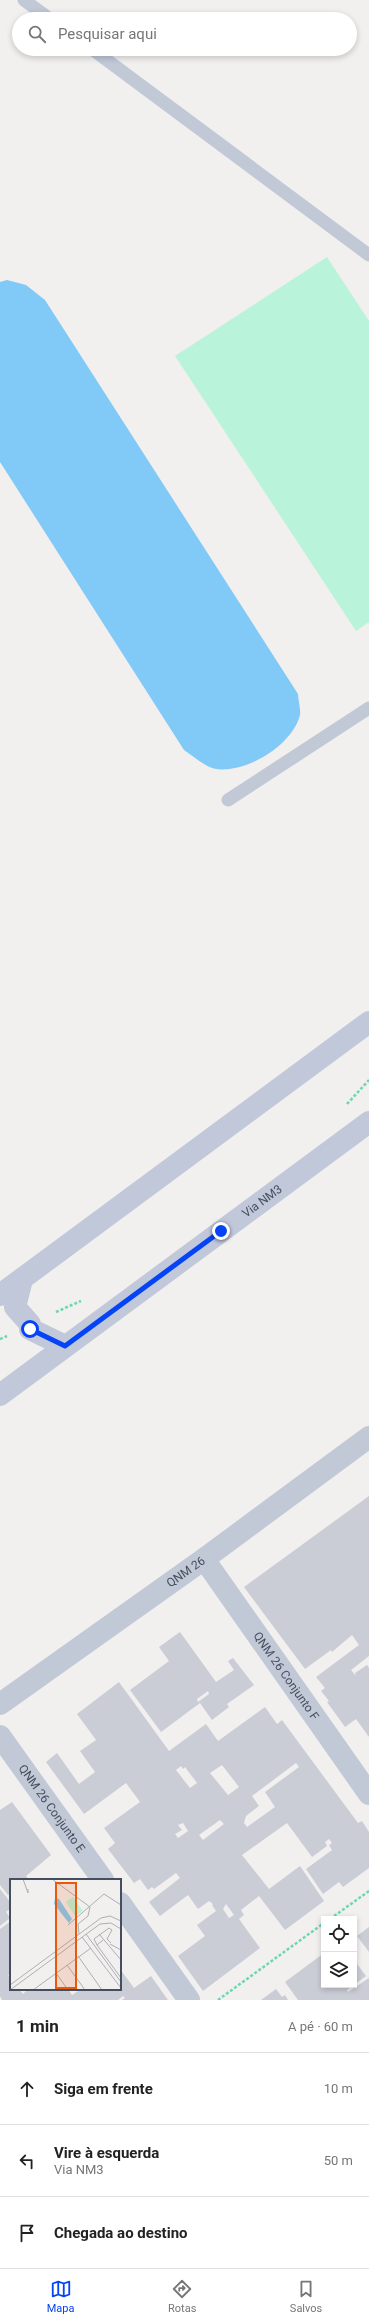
<!DOCTYPE html>
<html lang="pt">
<meta charset="utf-8">
<style>
:root{--surface:#fff;--page:#f2f2f2;--text:#222;--muted:#767676;--line:#e0e0e0;--accent:#0544f6}
body{margin:0;font-family:Roboto,sans-serif;background:var(--page);color:var(--text)}
.controls{position:absolute;right:12px;bottom:12px;display:grid;overflow:hidden;border-radius:0px;box-shadow:0 2px 6px #0003}
.controls button{width:36px;height:36px;display:grid;place-items:center;padding:0;border:0;border-bottom:1px solid var(--line);background:var(--surface);color:var(--text);font:20px sans-serif}
.stop{position:absolute;width:12px;height:12px;margin:-9px;border:3px solid #0544f6;border-radius:50%;background:#fff}
.stop.end{background:#0544f6;border-color:#fff;box-shadow:0 1px 4px #0008}
.list{margin:0;padding:0;list-style:none}
h2{display:flex;justify-content:space-between;align-items:center;height:52px;margin:0;padding:0 16px;font-size:17px}
h2 small{font-size:13px;font-weight:400;color:var(--muted)}
.list li{display:grid;grid-template-columns:26px 1fr auto;gap:12px;align-items:center;box-sizing:border-box;height:72px;padding:0 16px;border-top:1px solid var(--line)}
.list b{display:block;font-size:15px;white-space:nowrap}
.list p{margin:0;font-size:13px;white-space:nowrap;color:var(--muted)}
.list em{font-size:13px;font-style:normal;color:var(--muted)}
.icon{flex:none;width:22px;height:22px;fill:none;stroke:currentColor;stroke-width:2;stroke-linecap:round;stroke-linejoin:round}
.map{position:relative;flex:none;width:369px;height:2000px;overflow:hidden}
.search{position:absolute;background:var(--surface);box-shadow:0 2px 6px #0003;left:12px;right:12px;top:12px;height:44px;display:flex;align-items:center;gap:10px;box-sizing:border-box;padding:0 14px;border-radius:22px;color:var(--muted);font-size:15px}
.sheet{height:268px;background:var(--surface)}
nav{display:flex;justify-content:space-around;align-items:center;box-sizing:border-box;height:56px;border-top:1px solid var(--line);background:var(--surface);font-size:11px;color:var(--muted)}
nav a{display:grid;justify-items:center;gap:2px}
nav .on{color:var(--accent)}
.map>svg:first-child{display:block}
</style>
<div class="map">
<svg width="369" height="2000" viewBox="0 0 369 2000">
<rect width="100%" height="100%" fill="#f2efef"/>
<path fill="#b9f4da" d="M327 257 369 321V622L356 631 175 356Z"/>
<path fill="#81c9f6" d="M7 280 26 285 45 300 298 694C298 700 301 709 300 715 292 746 246 773 216 769 205 767 193 756 184 750L0 462V282Z"/>
<g fill="#cacdd5" fill-rule="evenodd">
<path d="M369 1496V1656L351 1670 356 1676 355 1673 367 1665 369 1668V1737L356 1719 345 1727 327 1702 329 1701 321 1691 325 1688 316 1677 359 1645 352 1635 332 1652 331 1650 305 1669 244 1587Z"/>
<path d="M180 1632 216 1682 234 1670 228 1661 233 1658 254 1685 227 1704 229 1707 212 1720 200 1703 161 1732 130 1690 169 1661 159 1647ZM208 1691 209 1694 198 1702 197 1699Z"/>
<path d="M119 1682 169 1751 206 1724 218 1741 265 1707 277 1724 282 1720 358 1823 362 1821 369 1832V1868L343 1887 339 1882 323 1894 306 1869 332 1850 329 1845 332 1843 329 1839 325 1842 327 1846 312 1857 287 1823 242 1855 269 1889 300 1866 324 1901 285 1930 259 1896 241 1910 244 1915 239 1919 260 1948 203 1991 178 1956 205 1936 197 1925 216 1911 212 1905 213 1904 209 1901 198 1909 188 1895 160 1916 149 1902 180 1878 176 1873 154 1889 152 1887 148 1890 140 1879 134 1883 108 1849 115 1843 104 1828 140 1802 126 1783 84 1814 46 1762 57 1753 79 1784 95 1772 80 1751 96 1740 77 1714ZM296 1763 299 1767 265 1792 275 1807 247 1827 244 1823 246 1816 259 1806 252 1796ZM222 1765 239 1787 228 1795 210 1773ZM181 1766 183 1769 185 1767 197 1783 190 1788 176 1770ZM220 1820 224 1824 203 1840 199 1835ZM183 1823 188 1831 178 1838 175 1834 182 1830 178 1825ZM226 1904 234 1915 229 1918 223 1909Z"/>
<path d="M12 1802 51 1855 26 1876 29 1880H11V1893L8 1895 0 1885V1810Z"/>
<path d="M0 1889 11 1903V1908L6 1912 10 1918 0 1926Z"/>
<path d="M11 1921V1974L8 1975 11 1979V1989H19L23 1994 26 1991 24 1989H68L72 1995 81 1989 84 1991 87 1989H120V1969L134 1988 151 1976 168 2000H122L125 1998 123 1996 118 2000H2L0 1996V1929Z"/>
<path d="M369 1927V1952L357 1936Z"/>
<path d="M324 1953V1985H354L347 1990 348 1992 369 1978V2000H298L285 1982Z"/>
<path d="M354 1960 366 1976 354 1985Z"/>
<path d="M276 1989 282 1997 285 1995 288 2000H261Z"/>
</g>
<g fill="none" stroke-linecap="round" stroke-linejoin="round">
<g stroke="#6dd6b4" stroke-width="2.5" stroke-dasharray="3 2" stroke-linecap="butt">
<path d="M347 1104 369 1080"/>
<path d="M56 1312 81 1301"/>
<path d="M0 1339 7 1336"/>
<path d="M330 1919 369 1891"/>
<path d="M218 2000 324 1923"/>
</g>
<g stroke="#c1c8d6" stroke-width="13">
<path d="M24 0 50 19"/>
<path d="M92 49 369 255"/>
<path d="M228 800 369 708"/>
</g>
<g stroke="#c1c8d6" stroke-width="22">
<path id="s1" d="M204 1559 369 1794"/>
<path id="s2" d="M0 1736 103 1880"/>
<path d="M120 1903 189 2000"/>
</g>
<path stroke="#c1c8d6" stroke-width="22" id="s3" d="M0 1704 204 1559 369 1437"/>
<g stroke="#c0c8da" stroke-width="22">
<path d="M22 1279 15 1307 30 1324V1329L65 1346"/>
<path d="M0 1295 369 1022"/>
<path id="s4" d="M0 1395 369 1122"/>
</g>
</g>
<g fill="none" stroke-linecap="round" stroke-linejoin="round">
<path stroke="#0544f6" stroke-width="5" d="M30 1329 65 1346 221 1231"/>
</g>
<g text-anchor="middle" stroke-width="3" stroke-linejoin="round" paint-order="stroke">
<g font-size="12" fill="#454e5f" stroke="#fff">
<text dy="4" stroke="none"><textPath href="#s4" startOffset="326">Via NM3</textPath></text>
<text dy="4" stroke="none"><textPath href="#s3" startOffset="228">QNM 26</textPath></text>
<text dy="4" stroke="none"><textPath href="#s1" startOffset="143">QNM 26 Conjunto F</textPath></text>
<text dy="4" stroke="none"><textPath href="#s2" startOffset="89">QNM 26 Conjunto E</textPath></text>
</g>
</g>
<g transform="translate(10 1879)">
<rect width="111" height="111" fill="#f2efef"/>
<path d="M63 18 73 32 65 37 56 23Z" fill="#b9f4da"/>
<path d="M45 19 49 20 62 40 59 44 44 25Z" fill="#81c9f6"/>
<path fill="none" stroke="#adafb5" stroke-width="1" d="M13 0 18 14V10M42 0 80 28 78 37 68 45 69 55M58 46 94 15 111 26M76 55 111 103M89 55 111 81M72 58 111 109M93 61 87 66 111 99M100 65 111 71M87 66 84 60 99 49 102 51 97 60 101 64M68 77 92 111M57 86 75 111M46 94 58 111M0 106 91 39 100 37 111 42M0 111 90 45 101 44 111 50M23 111 81 69"/>
<path fill="#e8590c" fill-opacity="0.15" stroke="#e8590c" stroke-width="2" d="M46 4H66V109H46Z"/>
<rect width="111" height="111" fill="none" stroke="#454e5f" stroke-width="2"/>
</g>
</svg>
<div class="controls">
<button><svg class="icon" aria-label="locate" viewBox="0 0 24 24"><circle cx="12" cy="12" r="6"/><path d="M12 2v4M12 18v4M2 12h4M18 12h4"/></svg></button>
<button><svg class="icon" aria-label="layers" viewBox="0 0 24 24"><path d="M12 4l9 5-9 5-9-5zM3 14l9 5 9-5"/></svg></button>
</div>
<div class="stop" style="left:30px;top:1329px"></div>
<div class="stop end" style="left:221px;top:1231px"></div>
<div class="search"><svg class="icon" aria-label="search" viewBox="0 0 24 24"><circle cx="10" cy="10" r="6"/><path d="M15 15l6 6"/></svg>Pesquisar aqui</div>
</div>
<section class="sheet">
<h2>1 min<small>A pé · 60 m</small></h2>
<ul class="list">
<li><svg class="icon" aria-label="ahead" viewBox="0 0 24 24"><path d="M12 20V5M6 11l6-6 6 6"/></svg><div><b>Siga em frente</b></div><em>10 m</em></li>
<li><svg class="icon" aria-label="left" viewBox="0 0 24 24"><path d="M17 20v-9H6M10 6l-5 5 5 5"/></svg><div><b>Vire à esquerda</b><p>Via NM3</p></div><em>50 m</em></li>
<li><svg class="icon" aria-label="arrive" viewBox="0 0 24 24"><path d="M6 21V4h12l-3 4 3 4H6"/></svg><div><b>Chegada ao destino</b></div></li>
</ul>
</section>
<nav>
<a class="on"><svg class="icon" aria-label="map" viewBox="0 0 24 24"><path d="M3 6l6-2 6 2 6-2v14l-6 2-6-2-6 2zM9 4v14M15 6v14"/></svg>Mapa</a>
<a><svg class="icon" aria-label="directions" viewBox="0 0 24 24"><path d="M12 3l9 9-9 9-9-9zM9 14v-3h6M13 9l2 2-2 2"/></svg>Rotas</a>
<a><svg class="icon" aria-label="saved" viewBox="0 0 24 24"><path d="M7 4h10v16l-5-4-5 4z"/></svg>Salvos</a>
</nav>
